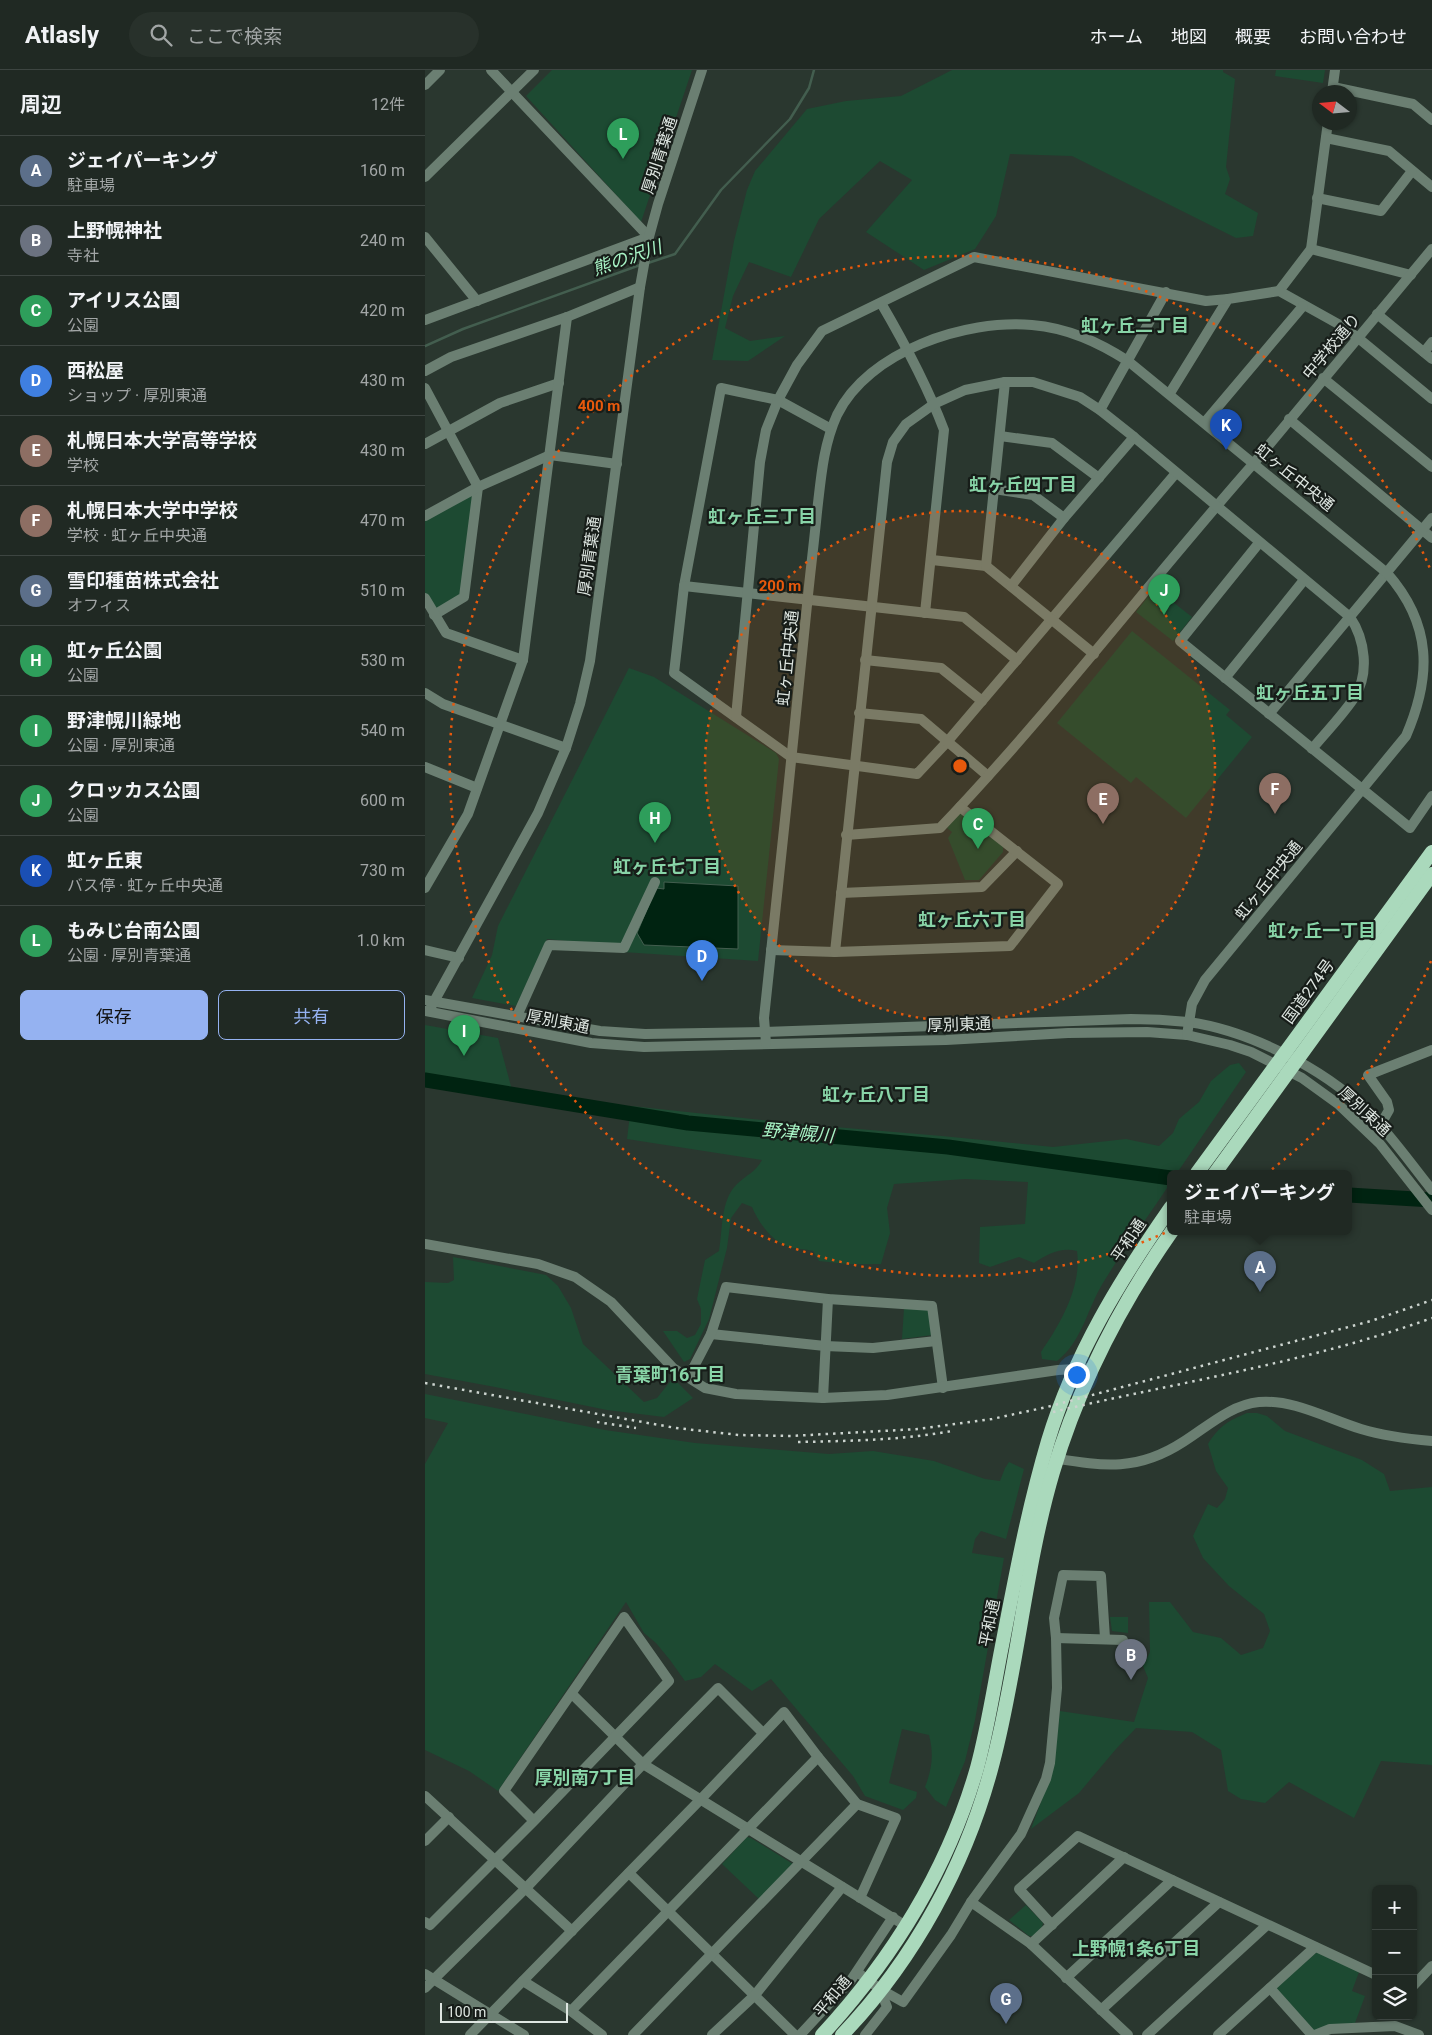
<!DOCTYPE html>
<html lang="ja">
<meta charset="utf-8">
<style>
:root{--surface:#202923;--page:#28312b;--text:#f1f3f6;--muted:#a2a6a6;--line:#3d4541;--accent:#95b2f1}
body{margin:0;font-family:Roboto,"Noto Sans JP",sans-serif;background:var(--page);color:var(--text)}
.controls{position:absolute;right:15px;bottom:15px;display:grid;overflow:hidden;border-radius:8px;box-shadow:0 1px 4px #0004}
.controls button{width:45px;height:45px;display:grid;place-items:center;padding:0;border:0;border-bottom:1px solid var(--line);background:var(--surface);color:var(--text);font:25px sans-serif}
.compass{position:absolute;left:887px;top:15px;width:45px;height:45px;border-radius:50%;background:var(--surface);box-shadow:0 1px 4px #0004;rotate:286deg}
.scale{position:absolute;left:15px;bottom:12px;width:128px;box-sizing:border-box;padding-left:5px;border:2px solid #dee6e1;border-top:0;font-size:14px;line-height:18px;white-space:nowrap;color:#dee6e1;-webkit-text-stroke:4px #171d19;paint-order:stroke}
.you{position:absolute;left:651px;top:1304px;width:18px;height:18px;margin:-12px;border:4px solid #fff;border-radius:50%;background:#1a73e8;box-shadow:0 0 0 8px #1a73e833}
.badge{display:grid;place-items:center;width:32px;height:32px;border-radius:50%;background:var(--accent);color:#fff;font-size:16px;font-weight:700}
.pin{position:absolute;translate:-50% -41px;filter:drop-shadow(0 1px 2px #0008)}
.pin::after{content:'';position:absolute;top:26px;width:18px;height:15px;background:inherit;clip-path:polygon(0 0,100% 0,50% 100%)}
.popup{position:absolute;left:742px;top:1100px;width:185px;height:65px;box-sizing:border-box;display:grid;place-content:center;border-radius:8px;background:var(--surface);filter:drop-shadow(0 1px 4px #0005);font-size:16px;white-space:nowrap;color:var(--muted)}
.popup b{font-size:19px;color:var(--text)}
.popup::after{content:'';position:absolute;left:50%;top:100%;margin-left:-10px;border:10px solid transparent;border-top-color:var(--surface)}
.list{margin:0;padding:0;list-style:none}
h2{display:flex;justify-content:space-between;align-items:center;height:65px;margin:0;padding:0 20px;font-size:21px}
h2 small{font-size:16px;font-weight:400;color:var(--muted)}
.list li{display:grid;grid-template-columns:32px 1fr auto;gap:15px;align-items:center;box-sizing:border-box;height:70px;padding:0 20px;border-top:1px solid var(--line)}
.list b{display:block;font-size:19px;white-space:nowrap}
.list p{margin:0;font-size:16px;white-space:nowrap;color:var(--muted)}
.list em{font-size:16px;font-style:normal;color:var(--muted)}
.actions{display:flex;gap:10px;padding:15px 20px}
.actions a{flex:1;padding:11px 0;border:1px solid var(--accent);border-radius:8px;text-align:center;font-size:18px;color:var(--accent)}
.actions .main{background:var(--accent);color:#111}
.icon{flex:none;width:28px;height:28px;fill:none;stroke:currentColor;stroke-width:2;stroke-linecap:round;stroke-linejoin:round}
.map{position:relative;flex:none;width:1007px;height:1965px;overflow:hidden}
header{display:flex;align-items:center;gap:30px;box-sizing:border-box;height:70px;padding:0 25px;background:var(--surface);border-bottom:1px solid var(--line)}
header strong{font-size:24px}
nav{display:flex;gap:28px;margin-inline-start:auto;font-size:18px}
.search{width:350px;height:45px;background:var(--page);display:flex;align-items:center;gap:12px;box-sizing:border-box;padding:0 18px;border-radius:28px;color:var(--muted);font-size:19px}
main{display:flex}
aside{flex:1;background:var(--surface)}
.map>svg:first-child{display:block}
</style>
<header>
<strong>Atlasly</strong>
<div class="search"><svg class="icon" aria-label="search" viewBox="0 0 24 24"><circle cx="10" cy="10" r="6"/><path d="M15 15l6 6"/></svg>ここで検索</div>
<nav><a>ホーム</a><a>地図</a><a>概要</a><a>お問い合わせ</a></nav>
</header>
<main>
<aside>
<h2>周辺<small>12件</small></h2>
<ul class="list">
<li><span class="badge" style="background:#5c6f8a">A</span><div><b>ジェイパーキング</b><p>駐車場</p></div><em>160 m</em></li>
<li><span class="badge" style="background:#6b7280">B</span><div><b>上野幌神社</b><p>寺社</p></div><em>240 m</em></li>
<li><span class="badge" style="background:#2e9e5b">C</span><div><b>アイリス公園</b><p>公園</p></div><em>420 m</em></li>
<li><span class="badge" style="background:#3f7fe0">D</span><div><b>西松屋</b><p>ショップ · 厚別東通</p></div><em>430 m</em></li>
<li><span class="badge" style="background:#8d6e63">E</span><div><b>札幌日本大学高等学校</b><p>学校</p></div><em>430 m</em></li>
<li><span class="badge" style="background:#8d6e63">F</span><div><b>札幌日本大学中学校</b><p>学校 · 虹ヶ丘中央通</p></div><em>470 m</em></li>
<li><span class="badge" style="background:#5c6f8a">G</span><div><b>雪印種苗株式会社</b><p>オフィス</p></div><em>510 m</em></li>
<li><span class="badge" style="background:#2e9e5b">H</span><div><b>虹ヶ丘公園</b><p>公園</p></div><em>530 m</em></li>
<li><span class="badge" style="background:#2e9e5b">I</span><div><b>野津幌川緑地</b><p>公園 · 厚別東通</p></div><em>540 m</em></li>
<li><span class="badge" style="background:#2e9e5b">J</span><div><b>クロッカス公園</b><p>公園</p></div><em>600 m</em></li>
<li><span class="badge" style="background:#1a4fb4">K</span><div><b>虹ヶ丘東</b><p>バス停 · 虹ヶ丘中央通</p></div><em>730 m</em></li>
<li><span class="badge" style="background:#2e9e5b">L</span><div><b>もみじ台南公園</b><p>公園 · 厚別青葉通</p></div><em>1.0 km</em></li>
</ul>
<div class="actions"><a class="main">保存</a><a>共有</a></div>
</aside>
<div class="map">
<svg width="1007" height="1965" viewBox="0 0 1007 1965">
<rect width="100%" height="100%" fill="#2a372f"/>
<g fill="#1d4a32">
<path d="M127 0H267L216 152 101 26Z"/>
<path d="M527 0H798V2L810 9 801 97 805 109 800 124 833 143 828 166 811 168 647 86 585 84 571 146 550 179 499 200 441 162 487 110 455 91 394 149 366 207 324 192 308 226 300 258 325 271 360 266 323 291 287 290 309 171 322 120 330 101 382 39 421 31 476 26Z"/>
<path d="M851 0H900L898 13 850 6Z"/>
<path d="M53 417 39 527 9 545 0 528V446Z"/>
<path d="M730 518 767 547 748 571 711 542Z"/>
<path d="M707 561 805 640 801 645 827 667 761 748 711 707 706 713 632 653Z"/>
<path d="M204 598 229 607 351 683 354 689 333 891 183 881V875L122 869 91 936 47 928 67 885 73 856Z"/>
<path d="M535 743 578 776V782L554 810H540L523 768 527 762 522 758Z"/>
<path d="M0 955 73 968 87 1020 0 1004Z"/>
<path d="M814 993 821 1002 752 1103H746V1112C724 1146 699 1178 678 1213 662 1239 657 1272 632 1291L617 1289 616 1282C635 1254 657 1217 652 1181 636 1177 623 1184 609 1193L594 1187 565 1197 554 1193 555 1157 600 1154 603 1112 540 1109 469 1114 462 1138 465 1163 456 1194H422L394 1191 388 1181C380 1179 371 1179 364 1177 346 1171 334 1153 327 1137L317 1133 306 1148 302 1178 284 1249 265 1289 259 1292 238 1261H252L262 1268 270 1265 276 1254V1239L272 1229 280 1190 294 1181C298 1159 295 1131 312 1114 321 1105 331 1102 337 1090L202 1069 206 1036 374 1054 517 1066 628 1077 701 1069 734 1076 748 1063 754 1049 774 1032 786 1011 805 995Z"/>
<path d="M28 1187 121 1205 133 1216 146 1238 158 1274 219 1332 232 1328 248 1308 268 1328 239 1347 182 1340 70 1317 0 1304V1212L23 1213 29 1210Z"/>
<path d="M479 1238 503 1240 507 1265 477 1269Z"/>
<path d="M0 1324 180 1360 270 1373 404 1384 448 1381 509 1391 560 1409 575 1411 580 1398 584 1392 599 1399 581 1469 556 1461 550 1469 547 1483 579 1488 550 1650 540 1691 521 1737 510 1730 500 1717C507 1699 509 1684 504 1665L477 1659 464 1713 492 1722 491 1728 478 1740 440 1726 428 1706 346 1609 327 1621 290 1594 276 1607 260 1611 245 1590 231 1573 219 1563 201 1532 73 1721 44 1701 0 1680V1394L23 1353 0 1348Z"/>
<path d="M822 1343H832L842 1346 860 1361 937 1390 959 1404 965 1421 1007 1417V1695L956 1691 929 1748 864 1712 840 1733 816 1729 803 1721 796 1680 767 1662 711 1658 691 1679 654 1723 606 1759 628 1699 635 1641 709 1652 723 1608 718 1596 725 1582 724 1532H745L768 1562 796 1568 816 1585 838 1578 845 1561 839 1544 804 1516 778 1488 768 1466 783 1434 792 1438 800 1429 803 1418 791 1401 783 1374C794 1356 803 1351 822 1343Z"/>
<path d="M685 1547H703V1563L687 1561Z"/>
<path d="M322 1767 326 1768 368 1794 334 1829 297 1794Z"/>
<path d="M601 1835 618 1853 617 1857 609 1866H604L584 1850Z"/>
<path d="M892 1882 934 1902 927 1921 940 1926 930 1953 890 1962 851 1918Z"/>
</g>
<path fill="#002311" stroke="#435e4f" d="M239 812 313 816V879L219 875 212 863 231 818 239 819Z"/>
<g fill="none" stroke-linecap="round" stroke-linejoin="round">
<g stroke="#435e4f" stroke-width="2.5">
<path d="M223 193 250 184 296 120 365 49 384 18 389 0"/>
<path d="M0 276 38 259 215 195"/>
</g>
<g stroke="#002311" stroke-width="15">
<path d="M0 1010 263 1053 523 1077 746 1108"/>
<path d="M924 1125 1007 1130"/>
</g>
<g stroke="#6b7f72" stroke-width="10">
<path d="M66 0 224 167"/>
<path d="M0 15 15 0"/>
<path d="M908 17 988 34 1007 50"/>
<path d="M907 22 910 0"/>
<path d="M901 68 964 81 1007 117"/>
<path d="M0 107 109 0"/>
<path d="M892 128 956 141 987 101"/>
<path d="M0 167 52 231"/>
<path d="M886 179 986 205"/>
<path d="M854 221 886 179 903 52"/>
<path d="M456 233C480 274 502 315 519 360L500 543"/>
<path d="M952 244 1007 289"/>
<path d="M999 282 1007 272"/>
<path d="M0 301 26 287 142 247 215 217"/>
<path d="M898 308 1007 397"/>
<path d="M0 318 53 417 39 527 9 545"/>
<path d="M745 323 803 229 854 221 915 255 932 267 1007 329"/>
<path d="M675 340 741 222"/>
<path d="M864 349 1007 468"/>
<path d="M780 352 878 236"/>
<path d="M406 359 353 330 296 318 259 516 249 603 366 687 492 704 522 672 751 403"/>
<path d="M575 366 627 373 674 408"/>
<path d="M0 374 75 333 134 313"/>
<path d="M569 419 608 425 639 448"/>
<path d="M0 446 53 417 125 385 192 394"/>
<path d="M834 473 755 571 985 758 1007 726"/>
<path d="M507 490 561 496 669 584"/>
<path d="M561 496 580 312"/>
<path d="M259 516 539 547 592 590"/>
<path d="M586 516 639 448 709 367"/>
<path d="M0 528 21 563 98 590"/>
<path d="M440 590 516 598 557 631"/>
<path d="M800 608 879 510"/>
<path d="M434 643 496 649 563 706"/>
<path d="M844 644 1007 448"/>
<path d="M311 647 335 392 341 360 353 330 372 295 397 261 549 187 781 231 803 229"/>
<path d="M0 697 52 718"/>
<path d="M421 765 515 758C626 642 723 513 829 393"/>
<path d="M0 818 43 744 98 590 142 247"/>
<path d="M416 823 557 817 592 781"/>
<path d="M0 880 34 888"/>
<path d="M346 880 410 882 585 876 633 814 535 737"/>
<path d="M410 882 462 392 468 372 481 354 509 334 540 320 580 312H608L655 327 675 340 709 367 925 547C940 569 945 604 929 628 917 646 901 662 887 679"/>
<path d="M92 946 124 875 199 878 230 812"/>
<path d="M953 1052 960 1047 964 1040 962 1032 943 1005 1007 980"/>
<path d="M286 1264 400 1276 448 1278 511 1271"/>
<path d="M263 1308 286 1264 301 1217 403 1229 507 1236 518 1318"/>
<path d="M398 1328 403 1229"/>
<path d="M631 1568 698 1570"/>
<path d="M147 1624 218 1694 481 1856"/>
<path d="M0 1771 24 1747"/>
<path d="M204 1803 370 1965"/>
<path d="M546 1832 596 1764 621 1709 625 1693 632 1618 631 1568 629 1548 638 1505 676 1506 680 1568"/>
<path d="M0 1852 5 1855 109 1751 244 1611 199 1547 79 1721 109 1751"/>
<path d="M627 1855 594 1819 653 1766 951 1905"/>
<path d="M606 1874 699 1787"/>
<path d="M432 1902 455 1919 478 1932 526 1865 546 1832 606 1874 703 1965"/>
<path d="M641 1908 747 1810"/>
<path d="M98 1911 146 1941 177 1965"/>
<path d="M988 1916 1007 1896"/>
<path d="M0 1918 101 1818 218 1694 293 1618 338 1663"/>
<path d="M845 1918 887 1965"/>
<path d="M676 1940 794 1832"/>
<path d="M146 1941 393 1687"/>
<path d="M45 1965 276 1729 359 1642 393 1687 432 1734 471 1748 435 1828"/>
<path d="M208 1965 432 1734"/>
<path d="M287 1965 330 1925 417 1817"/>
<path d="M375 1965 426 1910 468 1847"/>
<path d="M440 1965 462 1937 455 1919"/>
<path d="M722 1965 842 1855"/>
<path d="M793 1965 890 1877"/>
<path d="M890 1965 905 1959 970 1956 994 1965"/>
</g>
<g stroke="#6b7f72" stroke-width="10">
<path d="M0 250 224 167"/>
<path d="M829 393 1007 179"/>
<path d="M0 623 18 634 141 678"/>
<path d="M0 930 175 961 220 964 339 962 706 949C725 949 744 950 763 952 823 960 898 998 942 1041 966 1065 986 1094 1007 1120"/>
<path d="M6 937 113 743 141 678 155 634 165 591 215 217 224 167 233 134 277 0"/>
<path d="M0 941 166 973 219 977 521 970 643 963 722 962 762 965 805 975 826 982 877 1008 913 1034 955 1074 1007 1140"/>
<path d="M341 973 339 948C354 810 368 673 382 535 385 504 389 473 392 442 396 408 398 376 412 345 443 281 541 249 607 255 643 258 673 272 703 291L962 503C1007 554 1007 606 981 666L780 910 767 934 762 965"/>
<path d="M0 1174 113 1194 150 1207 186 1232 248 1298 280 1318 311 1324 398 1328 462 1325 633 1300 667 1298"/>
<path d="M627 1388C678 1396 712 1402 758 1372 782 1357 805 1335 834 1332 869 1329 903 1349 936 1359 959 1366 983 1369 1007 1371"/>
<path d="M0 1726 147 1861"/>
<path d="M0 1904 99 1965"/>
</g>
<g stroke="#aad9bc" stroke-width="14">
<path d="M772 1103 1007 782"/>
<path d="M790 1103 1007 804"/>
<path d="M397 1965C468 1888 523 1799 552 1698 562 1661 568 1623 575 1586 589 1514 602 1442 623 1371 649 1285 695 1210 746 1137"/>
<path d="M417 1965C489 1890 542 1793 568 1692 593 1597 600 1497 628 1402 654 1315 695 1235 747 1161"/>
</g>
<g stroke="#ccd4cf" stroke-width="2.5" stroke-dasharray="2.5 5" stroke-linecap="butt">
<path d="M0 1313 251 1358 314 1365 366 1366 493 1359 567 1349 622 1337 946 1251 1007 1230"/>
<path d="M628 1342C755 1312 884 1292 1007 1248"/>
<path d="M172 1352 211 1358"/>
<path d="M373 1372C425 1371 477 1370 527 1361"/>
</g>
</g>
<circle cx="535" cy="696" r="255" fill="#e8590c" fill-opacity=".12"/>
<g fill="none" stroke="#e8590c" stroke-width="2.5" stroke-dasharray="2.5 5">
<circle cx="535" cy="696" r="255"/>
<path d="M1006 891A510 510 0 1 1 1006 501"/>
</g>
<g text-anchor="middle" stroke-width="4.5" stroke-linejoin="round" paint-order="stroke">
<g font-size="16" fill="#dee6e1" stroke="#171d19">
<text transform="translate(234 85) rotate(-72)" y="6">厚別青葉通</text>
<text transform="translate(906 276) rotate(-50)" y="6">中学校通り</text>
<text transform="translate(870 407) rotate(39)" y="6">虹ヶ丘中央通</text>
<text transform="translate(164 486) rotate(-82)" y="6">厚別青葉通</text>
<text transform="translate(362 588) rotate(-84)" y="6">虹ヶ丘中央通</text>
<text transform="translate(843 810) rotate(-51)" y="6">虹ヶ丘中央通</text>
<text transform="translate(883 921) rotate(-54)" y="6">国道274号</text>
<text transform="translate(133 951) rotate(11)" y="6">厚別東通</text>
<text transform="translate(534 954) rotate(-2)" y="6">厚別東通</text>
<text transform="translate(940 1041) rotate(43)" y="6">厚別東通</text>
<text transform="translate(703 1170) rotate(-56)" y="6">平和通</text>
<text transform="translate(564 1553) rotate(-79)" y="6">平和通</text>
<text transform="translate(407 1926) rotate(-50)" y="6">平和通</text>
</g>
<g font-size="18" font-style="italic" fill="#a8f4c6" stroke="#171d19">
<text transform="translate(202 188) rotate(-19)" y="6">熊の沢川</text>
<text transform="translate(373 1063) rotate(5)" y="6">野津幌川</text>
</g>
<g font-size="18" font-weight="bold" fill="#88d4a7" stroke="#171d19">
<text x="710" y="262">虹ヶ丘二丁目</text>
<text x="598" y="421">虹ヶ丘四丁目</text>
<text x="337" y="453">虹ヶ丘三丁目</text>
<text x="885" y="629">虹ヶ丘五丁目</text>
<text x="242" y="803">虹ヶ丘七丁目</text>
<text x="547" y="856">虹ヶ丘六丁目</text>
<text x="897" y="867">虹ヶ丘一丁目</text>
<text x="451" y="1031">虹ヶ丘八丁目</text>
<text x="245" y="1311">青葉町16丁目</text>
<text x="160" y="1714">厚別南7丁目</text>
<text x="711" y="1885">上野幌1条6丁目</text>
</g>
</g>
<circle cx="535" cy="696" r="8" fill="#e8590c" stroke="#171d19" stroke-width="2.5"/>
<g font-size="15" text-anchor="middle" font-weight="bold" fill="#e8590c" stroke="#171d19" stroke-width="4.5" stroke-linejoin="round" paint-order="stroke">
<text x="174" y="341">400 m</text>
<text x="355" y="521">200 m</text>
</g>
</svg>
<div class="controls">
<button>+</button>
<button>−</button>
<button><svg class="icon" aria-label="layers" viewBox="0 0 24 24"><path d="M12 4l9 5-9 5-9-5zM3 14l9 5 9-5"/></svg></button>
</div>
<svg class="compass" viewBox="-18 -18 36 36"><path d="M0-13l5 13h-10z" fill="#e53935"/><path d="M0 13l5-13h-10z" fill="#a2a6a6"/></svg>
<div class="scale">100 m</div>
<div class="you"></div>
<div class="pin badge" style="left:835px;top:1222px;background:#5c6f8a">A</div>
<div class="popup"><b>ジェイパーキング</b>駐車場</div>
<div class="pin badge" style="left:706px;top:1610px;background:#6b7280">B</div>
<div class="pin badge" style="left:553px;top:779px;background:#2e9e5b">C</div>
<div class="pin badge" style="left:277px;top:911px;background:#3f7fe0">D</div>
<div class="pin badge" style="left:678px;top:754px;background:#8d6e63">E</div>
<div class="pin badge" style="left:850px;top:744px;background:#8d6e63">F</div>
<div class="pin badge" style="left:581px;top:1954px;background:#5c6f8a">G</div>
<div class="pin badge" style="left:230px;top:773px;background:#2e9e5b">H</div>
<div class="pin badge" style="left:39px;top:986px;background:#2e9e5b">I</div>
<div class="pin badge" style="left:739px;top:545px;background:#2e9e5b">J</div>
<div class="pin badge" style="left:801px;top:380px;background:#1a4fb4">K</div>
<div class="pin badge" style="left:198px;top:89px;background:#2e9e5b">L</div>
</div>
</main>
